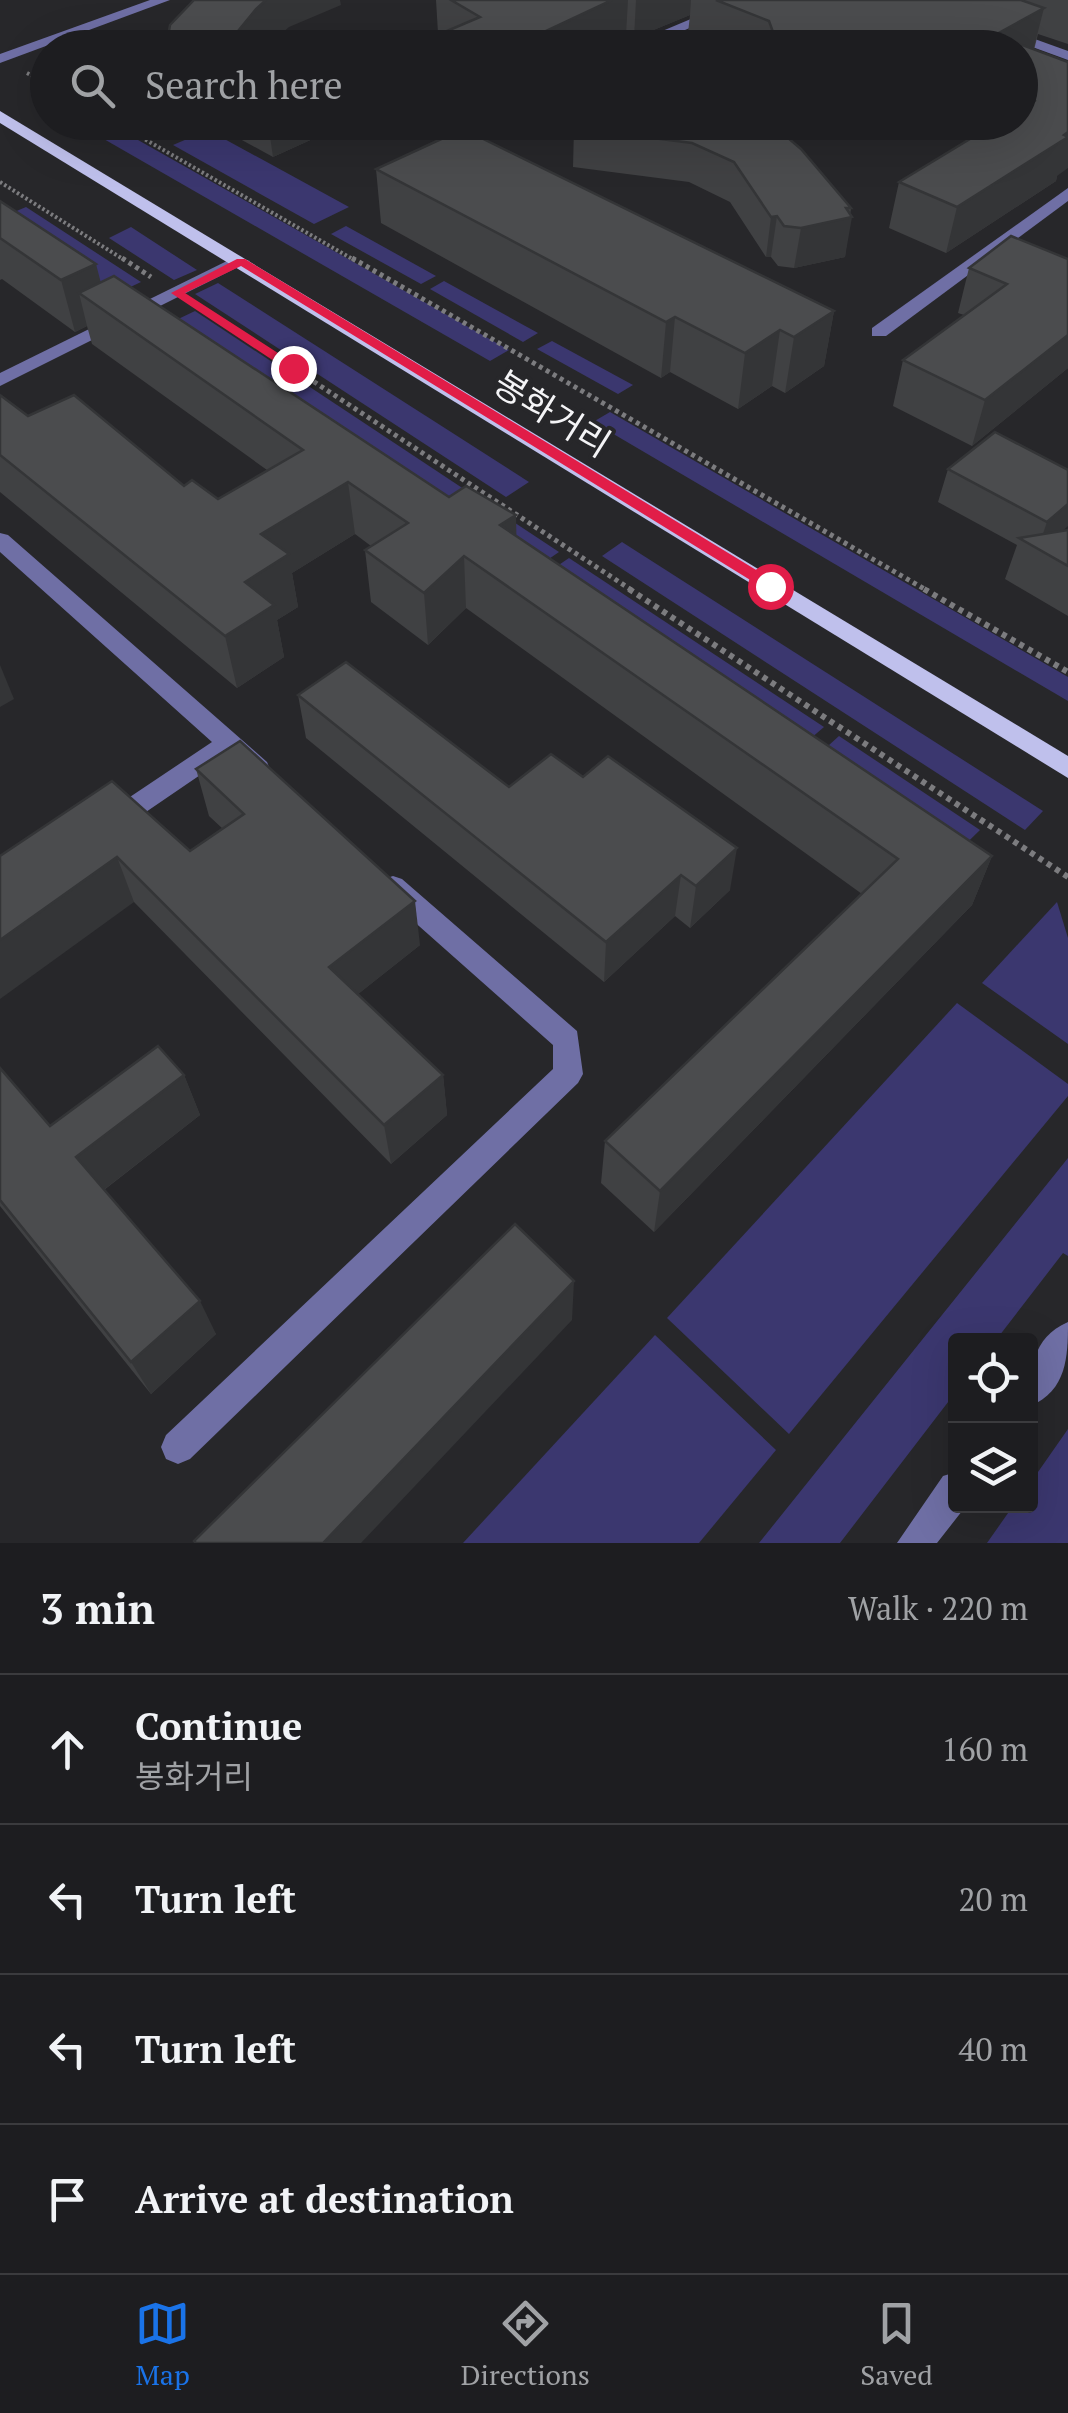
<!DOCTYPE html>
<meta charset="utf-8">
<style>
:root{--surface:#1d1d20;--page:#2a2a2d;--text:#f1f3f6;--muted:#a0a2a5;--line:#3b3b3e;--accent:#1a73e8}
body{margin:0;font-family:"PT Serif","Noto Sans KR",serif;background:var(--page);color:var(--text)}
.controls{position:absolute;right:30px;bottom:30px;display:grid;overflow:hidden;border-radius:10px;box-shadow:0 10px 40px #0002}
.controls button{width:90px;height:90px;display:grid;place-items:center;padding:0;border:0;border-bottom:2px solid var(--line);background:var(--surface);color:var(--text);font:50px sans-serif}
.stop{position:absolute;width:30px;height:30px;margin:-22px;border:8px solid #e11d48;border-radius:50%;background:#fff}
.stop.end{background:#e11d48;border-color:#fff;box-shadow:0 2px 10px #0008}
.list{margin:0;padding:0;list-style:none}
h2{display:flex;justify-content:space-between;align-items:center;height:130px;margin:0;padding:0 40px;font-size:42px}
h2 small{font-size:32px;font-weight:400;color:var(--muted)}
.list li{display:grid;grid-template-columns:65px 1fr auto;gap:30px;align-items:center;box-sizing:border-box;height:150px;padding:0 40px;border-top:2px solid var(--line)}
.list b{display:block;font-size:38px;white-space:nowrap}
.list p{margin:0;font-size:32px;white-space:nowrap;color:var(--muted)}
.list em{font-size:32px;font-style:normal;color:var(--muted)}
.icon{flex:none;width:55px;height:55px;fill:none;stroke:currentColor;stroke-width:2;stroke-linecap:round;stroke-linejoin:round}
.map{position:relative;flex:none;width:1068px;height:1543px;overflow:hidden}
.search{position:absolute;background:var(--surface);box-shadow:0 10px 40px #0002;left:30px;right:30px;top:30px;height:110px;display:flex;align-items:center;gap:25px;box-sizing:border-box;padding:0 35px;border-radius:55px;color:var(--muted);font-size:38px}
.sheet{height:730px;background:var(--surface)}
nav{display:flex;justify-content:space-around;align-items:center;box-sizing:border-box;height:140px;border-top:2px solid var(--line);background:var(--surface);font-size:28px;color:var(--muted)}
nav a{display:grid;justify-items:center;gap:5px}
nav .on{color:var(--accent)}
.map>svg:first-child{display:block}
</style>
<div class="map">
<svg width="1068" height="1543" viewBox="0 0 1068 1543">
<rect width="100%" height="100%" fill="#27272a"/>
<g fill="#3b376f">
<path d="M76 123H108L509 350 490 361Z"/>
<path d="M208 130 349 207 314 224 173 145Z"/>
<path d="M26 207 141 282 101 301 0 218Z"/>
<path d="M346 226 436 276 421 284 331 234Z"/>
<path d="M131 227 197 270 174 280 109 238Z"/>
<path d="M444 281 538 333 523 342 430 289Z"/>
<path d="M218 283 529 482 506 497 195 294Z"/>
<path d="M195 311 559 552 530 572 151 332Z"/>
<path d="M552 341 633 385 618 394 537 349Z"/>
<path d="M610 412 1068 677V701L593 422Z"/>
<path d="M622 542 1043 811 1025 830 602 556Z"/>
<path d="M569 558 824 727 782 763 525 588Z"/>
<path d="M839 736 980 830 938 871 797 774Z"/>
<path d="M1057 902 1068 938V1044L982 983Z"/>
<path d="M957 1003 1068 1084V1096L789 1434 667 1318Z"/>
<path d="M1068 1158V1256L1063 1253 996 1340H956L955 1393 840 1543H759Z"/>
<path d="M655 1335 776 1450 699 1543H463Z"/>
<path d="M1068 1429V1543H987L1013 1506H1030L1031 1482Z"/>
</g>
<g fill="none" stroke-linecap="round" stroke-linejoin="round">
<g stroke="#7c7c7f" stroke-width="4" stroke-dasharray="2.5 2.5" stroke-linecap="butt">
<path d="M27 73 48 84"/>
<path d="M115 122 356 261"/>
<path d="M0 182 126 261"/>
</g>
<g stroke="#7c7c7f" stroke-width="5" stroke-dasharray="4 4" stroke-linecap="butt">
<path d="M122 258 151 277"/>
<path d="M352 258 928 591"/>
<path d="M200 307 633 591"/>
</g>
<g stroke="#7c7c7f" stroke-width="6" stroke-dasharray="5 5" stroke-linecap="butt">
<path d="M629 589 1068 877"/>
<path d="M924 589 1068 672"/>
</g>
<g fill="#6f6fa5" fill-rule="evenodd">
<path d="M150 0H170L0 63V54Z"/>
<path d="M736 0H755L643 48 629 45Z"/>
<path d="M1007 29 1068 51V60L1002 36 1000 33Z"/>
<path d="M1068 188V201L886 336H872V328Z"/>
<path d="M235 257 250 261 0 386V373Z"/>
<path d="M0 533 8 535 267 762 270 769 267 776H249L228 756 121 829H103L99 822 103 815 212 742 0 552Z"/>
<path d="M393 876 402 879 577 1031 583 1074 578 1083 190 1459 178 1464 166 1459 161 1447 166 1435 553 1069V1045L384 895 380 887 384 879Z"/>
<path d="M1068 1322C1068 1356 1067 1391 1030 1406 1030 1371 1031 1338 1068 1322Z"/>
<path d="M956 1472V1506H966L937 1543H897L943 1476Z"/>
</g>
<path fill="#bfc0ec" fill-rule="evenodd" d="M0 111 1068 756V778L0 123Z"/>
</g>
<g fill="#404143">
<path d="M436 0H1068V44L1038 34 1034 50 1057 176 1056 181 946 253 889 228 899 182 985 130 966 122H1020V48H725L688 33 690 15 634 38 626 35 439 34 438 33Z"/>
<path d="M209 122H327L328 132 273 157Z"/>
<path d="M361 122H445L426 132Z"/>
<path d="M751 122 851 208 845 257 794 268 778 266 771 257H766L730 202 689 182 573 167 574 128Z"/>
<path d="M376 169 834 311 824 366 785 393 772 386 738 409 670 372 661 378 381 223Z"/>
<path d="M0 201 101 282 449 497 516 536 992 856 972 905 654 1232 601 1183 605 1141 862 894 466 608 428 645 371 602 365 550 371 546 355 534 292 573 298 607 277 620 284 657 237 688 0 492V395L28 416 184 486 218 499 267 470 92 344 87 326 75 332 2 279 0 280Z"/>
<path d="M1068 259V368L972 446 893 406 903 360 964 315 958 313 969 268Z"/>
<path d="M948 469 1063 531 1068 530V616L1005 579 1017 545 938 502Z"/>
<path d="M298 695 509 787 730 890 690 928 675 916 604 982 306 738Z"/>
<path d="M196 769 420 945 358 994 443 1075 447 1115 391 1164 134 902 0 856 190 851 223 829 209 816Z"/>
<path d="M0 1068 50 1126 184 1075 200 1115 104 1190 216 1334 151 1394 0 1206Z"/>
</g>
<g fill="#343537">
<path d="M266 0H340L341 5 289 27 265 48H230L229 42 256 9Z"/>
<path d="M612 0H628L626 35 600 48H510Z"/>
<path d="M636 0H691L690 15 634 38Z"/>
<path d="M1044 8 1033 51 995 35Z"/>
<path d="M790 40 789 48H778V46Z"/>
<path d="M268 122H327L328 132 273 157Z"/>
<path d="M425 122H445L426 132Z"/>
<path d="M1068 132V168L1057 176 1056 181 946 253 957 207Z"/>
<path d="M777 216 771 257H766L771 217Z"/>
<path d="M852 217 845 257 794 268 801 228Z"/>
<path d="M96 264 109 314 79 293 87 326 75 332 61 280Z"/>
<path d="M834 311 824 366 785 393 794 337Z"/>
<path d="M675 317 670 372 661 378 666 322Z"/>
<path d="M780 330 772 386 738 409 745 353Z"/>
<path d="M1068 335V368L972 446 985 400Z"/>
<path d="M348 482 355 534 292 573 298 607 277 620 284 657 237 688 225 636 261 534Z"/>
<path d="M1068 504V526L1041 550 1038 548 1047 522Z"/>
<path d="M516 515 517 567 500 525Z"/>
<path d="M464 556 466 608 428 645 424 593Z"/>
<path d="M0 665 14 699 0 707Z"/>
<path d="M737 848 730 890 690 928 696 886Z"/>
<path d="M992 856 972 905 654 1232 660 1191Z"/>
<path d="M117 857 134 902 0 999V940Z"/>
<path d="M681 875 675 916 604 982 606 942Z"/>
<path d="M415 901 420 945 338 1010 329 967Z"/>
<path d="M184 1075 200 1115 97 1195 76 1157Z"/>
<path d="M443 1075 447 1115 391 1164 384 1125Z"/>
<path d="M574 1281 572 1320 361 1543H323Z"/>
<path d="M200 1301 216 1334 151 1394 131 1362Z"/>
</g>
<g fill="#4b4c4e" stroke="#343537" stroke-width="2.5">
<path d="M194 0H266L256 9 229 42 241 48H166L170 25Z"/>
<path d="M451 0H612L510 48H407L480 17Z"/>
<path d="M716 0H1021L1044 8 995 35 1068 62V132L1064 135 1068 137 957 207 899 182 998 122H1020V109L1034 101 1020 96V48H895L888 45 882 48H810L790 40 778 46 769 21Z"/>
<path d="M577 122H751L787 137 801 149 851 208H846L852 217 801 228 784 226 777 216 771 217 734 162 692 143 574 128Z"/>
<path d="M463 129 834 311 794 337 780 330 745 353 675 317 666 322 376 169Z"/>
<path d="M0 201 96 264 61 280 0 238Z"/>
<path d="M1011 236 1068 259V335L985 400 903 360 1007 284 969 268Z"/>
<path d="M114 276 449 497 466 486 516 515 500 525 992 856 660 1191 605 1141 898 859 464 556 424 593 365 550 408 523 348 482 261 534 289 554 245 582 274 605 225 636 0 455V395L28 416 74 395 184 486 192 480 218 499 303 450 79 293Z"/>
<path d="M995 432 1068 470V504L1047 522 948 469Z"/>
<path d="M1068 530V566L1019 538Z"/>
<path d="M346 662 509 787 551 754 583 777 608 756 737 848 696 886 681 875 606 942 298 695Z"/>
<path d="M240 741 415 901 329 967 443 1075 384 1125 117 857 0 940V856L112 781 190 851 244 814 196 769Z"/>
<path d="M158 1046 184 1075 76 1157 200 1301 131 1362 0 1200V1068L50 1126Z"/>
<path d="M515 1224 574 1281 323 1543H196L194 1541Z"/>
</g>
<path fill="#e11d48" d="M237 259H245L776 582V589H765L241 266 185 293 298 366V371H289L171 293Z"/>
<g text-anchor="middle" stroke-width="8" stroke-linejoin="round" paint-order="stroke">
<g font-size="35" fill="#f4f4f6" stroke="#27272a">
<text transform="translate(552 414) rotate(32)" y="12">봉화거리</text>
</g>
</g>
</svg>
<div class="controls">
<button><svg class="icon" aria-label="locate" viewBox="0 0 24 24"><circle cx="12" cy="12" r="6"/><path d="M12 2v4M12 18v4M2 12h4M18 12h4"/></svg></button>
<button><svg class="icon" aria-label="layers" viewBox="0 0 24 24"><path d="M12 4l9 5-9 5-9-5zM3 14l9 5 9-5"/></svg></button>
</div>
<div class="stop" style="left:770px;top:586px"></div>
<div class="stop end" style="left:293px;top:368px"></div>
<div class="search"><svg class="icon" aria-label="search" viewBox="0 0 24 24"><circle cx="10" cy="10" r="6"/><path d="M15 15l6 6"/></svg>Search here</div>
</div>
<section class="sheet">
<h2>3 min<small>Walk · 220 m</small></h2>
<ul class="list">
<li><svg class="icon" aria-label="ahead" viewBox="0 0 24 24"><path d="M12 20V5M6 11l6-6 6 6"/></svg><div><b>Continue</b><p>봉화거리</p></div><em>160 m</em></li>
<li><svg class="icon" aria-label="left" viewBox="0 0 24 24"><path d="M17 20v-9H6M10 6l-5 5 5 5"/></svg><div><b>Turn left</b></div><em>20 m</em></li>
<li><svg class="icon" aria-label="left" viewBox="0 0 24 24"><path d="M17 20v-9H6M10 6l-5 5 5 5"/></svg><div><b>Turn left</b></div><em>40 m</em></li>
<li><svg class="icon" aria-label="arrive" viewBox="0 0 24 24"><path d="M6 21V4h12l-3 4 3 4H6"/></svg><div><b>Arrive at destination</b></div></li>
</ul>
</section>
<nav>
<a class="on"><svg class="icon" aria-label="map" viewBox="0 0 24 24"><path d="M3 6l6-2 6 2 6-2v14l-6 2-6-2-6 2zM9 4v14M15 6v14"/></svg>Map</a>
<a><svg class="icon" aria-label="directions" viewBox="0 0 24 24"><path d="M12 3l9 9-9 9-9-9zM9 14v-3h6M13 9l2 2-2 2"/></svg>Directions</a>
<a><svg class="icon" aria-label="saved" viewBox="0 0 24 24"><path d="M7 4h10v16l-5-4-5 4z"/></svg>Saved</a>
</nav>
